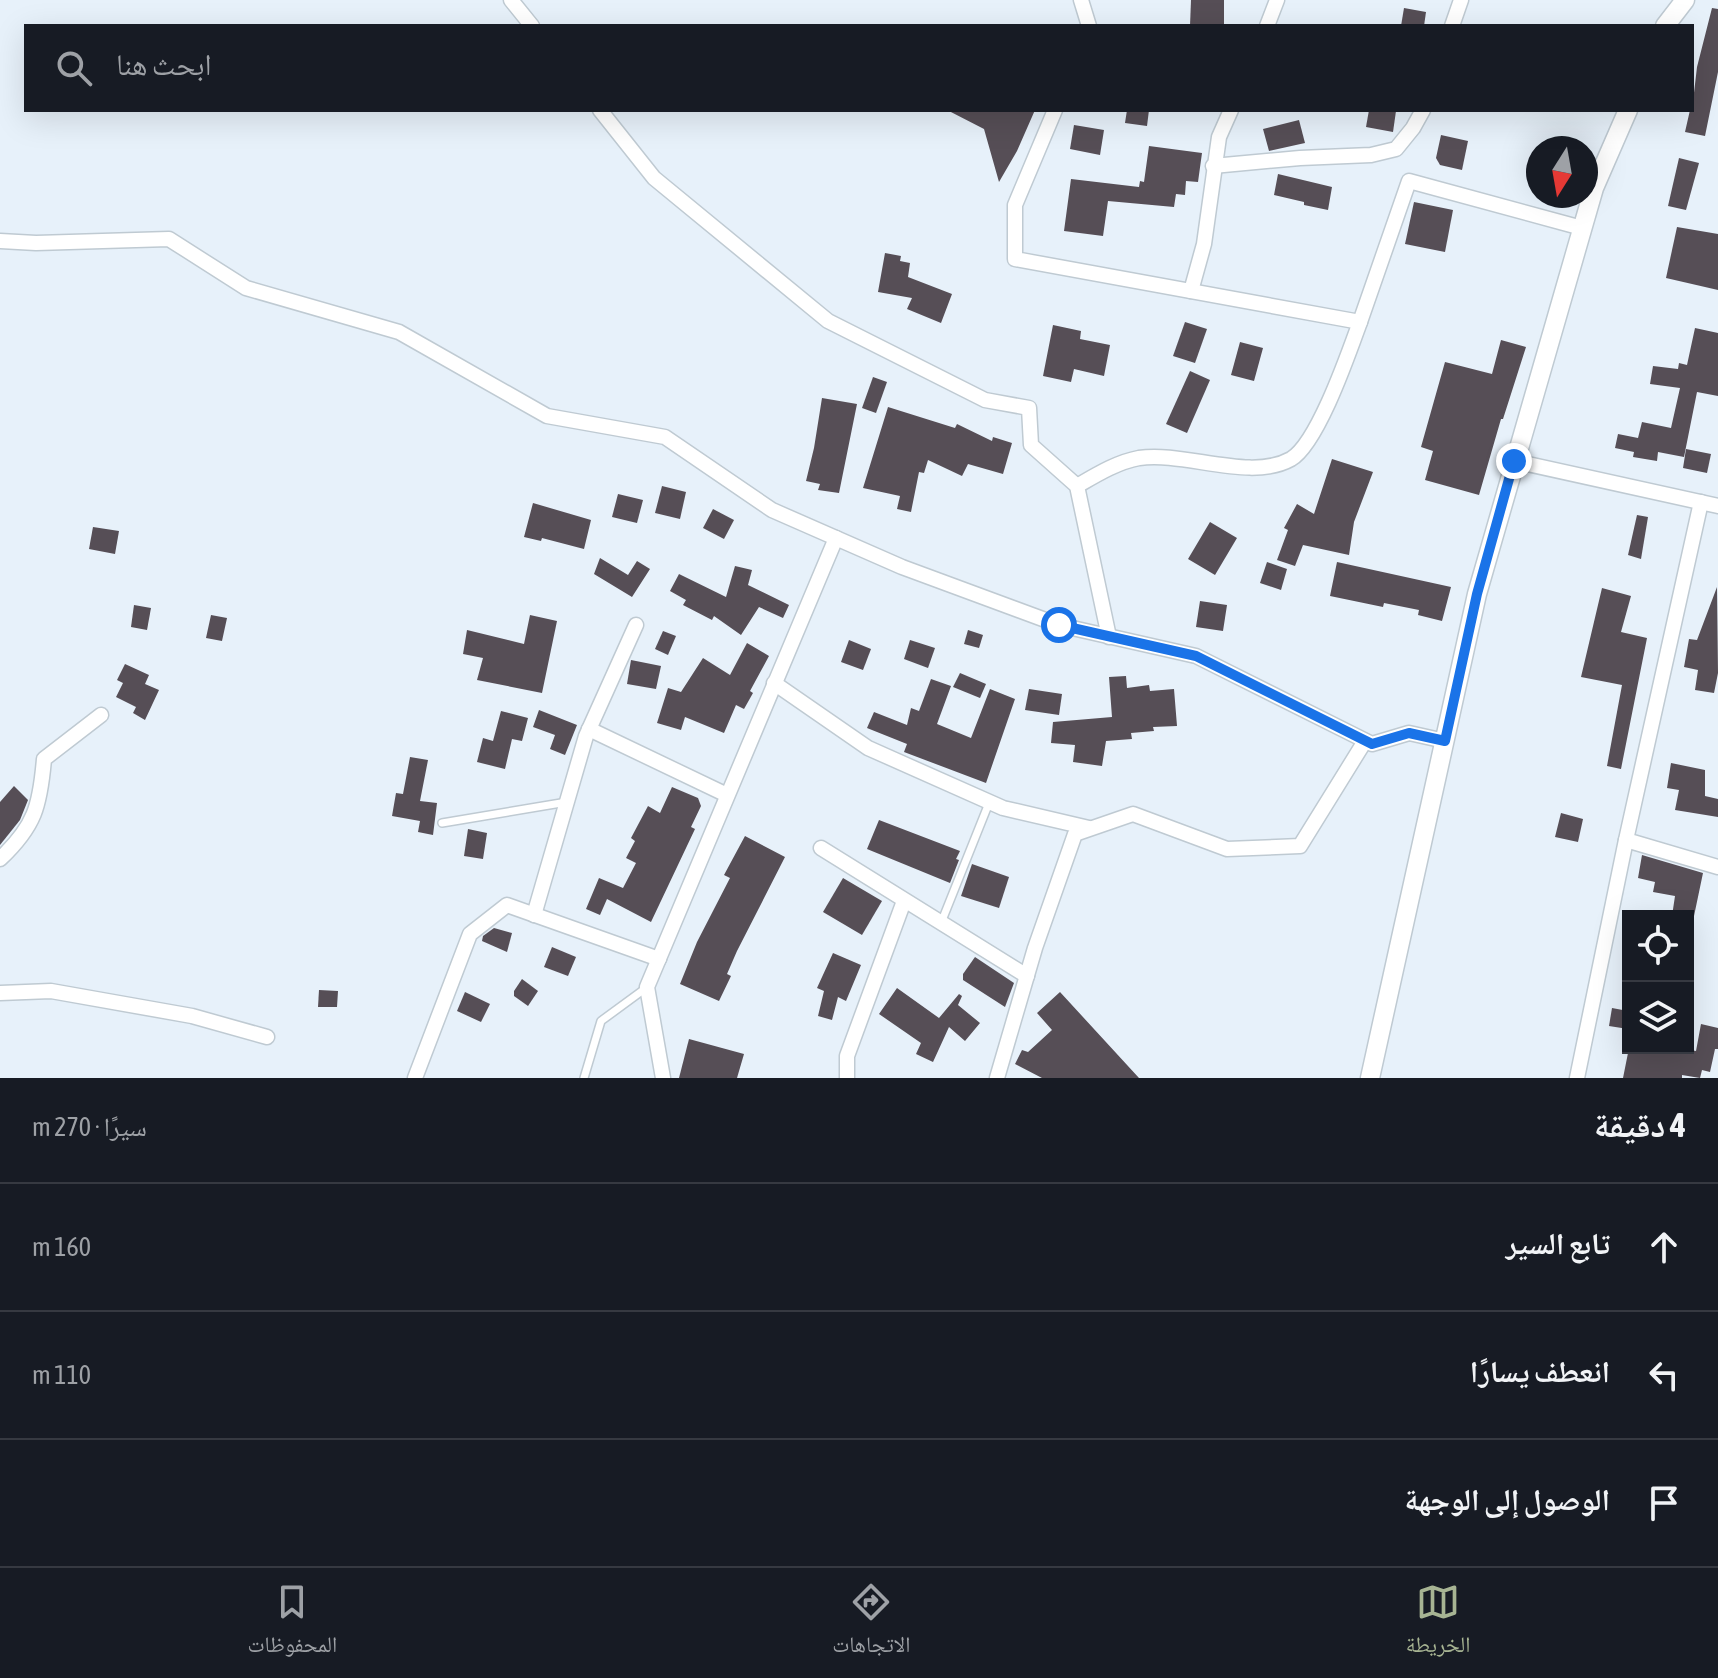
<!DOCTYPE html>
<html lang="ar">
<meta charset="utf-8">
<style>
:root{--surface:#171b24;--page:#242831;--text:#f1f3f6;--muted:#9ea1a6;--line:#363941;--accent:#a7b493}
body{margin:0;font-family:"Asap Condensed","Noto Naskh Arabic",sans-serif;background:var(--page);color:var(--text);direction:rtl}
.controls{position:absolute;right:24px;bottom:24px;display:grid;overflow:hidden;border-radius:0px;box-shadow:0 8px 32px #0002}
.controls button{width:72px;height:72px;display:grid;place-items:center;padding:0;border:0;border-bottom:2px solid var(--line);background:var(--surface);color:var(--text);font:40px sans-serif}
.compass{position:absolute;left:1526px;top:136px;width:72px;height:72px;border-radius:50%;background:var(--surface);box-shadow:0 8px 32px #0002;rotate:191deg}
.stop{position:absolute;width:24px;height:24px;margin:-18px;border:6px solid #1a73e8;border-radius:50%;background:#fff}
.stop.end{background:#1a73e8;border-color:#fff;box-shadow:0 2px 8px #0008}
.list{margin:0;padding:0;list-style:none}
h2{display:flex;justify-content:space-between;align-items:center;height:104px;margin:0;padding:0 32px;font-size:34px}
h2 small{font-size:26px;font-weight:400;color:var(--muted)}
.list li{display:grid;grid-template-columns:52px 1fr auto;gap:24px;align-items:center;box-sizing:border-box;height:128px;padding:0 32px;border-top:2px solid var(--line)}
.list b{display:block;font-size:30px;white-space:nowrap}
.list em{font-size:26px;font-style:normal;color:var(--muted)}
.icon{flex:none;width:44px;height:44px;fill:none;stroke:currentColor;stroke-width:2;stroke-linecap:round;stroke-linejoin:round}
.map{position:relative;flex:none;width:1718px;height:1078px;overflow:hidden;direction:ltr}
.search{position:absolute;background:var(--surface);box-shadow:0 8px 32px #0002;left:24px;right:24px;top:24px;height:88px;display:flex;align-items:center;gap:20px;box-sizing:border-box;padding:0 28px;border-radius:0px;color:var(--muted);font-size:30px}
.sheet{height:488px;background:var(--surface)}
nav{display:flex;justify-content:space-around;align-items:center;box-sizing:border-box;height:112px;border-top:2px solid var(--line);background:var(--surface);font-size:22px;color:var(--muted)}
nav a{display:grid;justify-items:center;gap:4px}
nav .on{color:var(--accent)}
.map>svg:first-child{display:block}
</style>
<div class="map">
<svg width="1718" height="1078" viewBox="0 0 1718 1078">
<rect width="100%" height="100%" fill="#e7f1fa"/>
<g fill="#564e56">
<path d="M1191 0H1224V26H1190Z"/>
<path d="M1404 8 1426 12 1424 26H1401Z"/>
<path d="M1712 8 1718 9V72L1705 136 1685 132 1690 110H1692L1697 67Z"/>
<path d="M947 110H1035L1017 151 999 182 984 129Z"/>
<path d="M1127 110H1149L1147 126 1125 123Z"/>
<path d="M1369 110 1396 111 1393 132 1366 127Z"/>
<path d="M1299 120 1305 143 1269 151 1263 129Z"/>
<path d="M1074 125 1104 130 1100 155 1070 149Z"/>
<path d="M1441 135 1468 141 1462 170 1440 165 1436 158Z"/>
<path d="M1149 146 1202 153 1198 182 1186 181 1185 195 1176 194 1174 207 1108 201 1103 236 1064 231 1071 179 1139 187 1140 181 1144 182Z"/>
<path d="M1679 158 1699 163 1686 210 1668 206Z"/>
<path d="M1278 174 1332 187 1328 210 1304 205V202L1274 195Z"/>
<path d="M1414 202 1453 210 1445 252 1405 244Z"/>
<path d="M1677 227 1718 234V290L1666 278Z"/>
<path d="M885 253 901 256 900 261 910 263 908 277 952 294 941 323 907 309 912 298 878 292Z"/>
<path d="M1185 322 1207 329 1195 363 1173 356Z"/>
<path d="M1053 325 1081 331 1080 339 1110 345 1104 376 1074 369 1071 382 1043 376Z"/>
<path d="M1695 328 1718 333V396L1697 392 1684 457 1658 452 1657 461 1633 457 1634 452 1615 448 1618 434 1638 438 1642 422 1671 428 1680 388 1650 384 1653 366 1678 369 1679 363 1687 365Z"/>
<path d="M1501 340 1526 347 1503 419H1501L1479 495 1425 480 1433 451 1421 447 1445 362 1492 374Z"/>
<path d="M1240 342 1263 348 1254 381 1231 375Z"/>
<path d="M1190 371 1210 380 1187 433 1166 424Z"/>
<path d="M873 377 887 382 876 413 862 408Z"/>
<path d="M822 398 857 404 839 493 818 490 820 484 806 481 814 448Z"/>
<path d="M888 407 955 428 957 424 992 441 993 437 1012 443 1003 474 968 464 962 476 928 460 924 473 919 472 911 512 897 509 900 496 863 488Z"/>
<path d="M1686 449 1711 454 1707 473 1683 468Z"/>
<path d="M1332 459 1373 472 1354 522 1349 555 1303 545 1295 566 1277 560 1288 530 1284 528 1297 504 1314 514Z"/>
<path d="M662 486 686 492 680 519 655 513Z"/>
<path d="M618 494 643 500 637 523 612 517Z"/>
<path d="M533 503 591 520 584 549 542 538 541 541 524 537Z"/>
<path d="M713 509 734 520 724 539 703 528Z"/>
<path d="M1637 515 1648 517 1641 559 1628 555Z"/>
<path d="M1210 522 1237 538 1215 575 1188 559Z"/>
<path d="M93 527 119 531 115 554 89 549Z"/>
<path d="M600 558 628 575 637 561 650 569 632 597 594 574Z"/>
<path d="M1267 562 1287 569 1281 590 1260 583Z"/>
<path d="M1337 562 1451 587 1442 621 1418 615 1419 610 1384 603 1383 607 1330 596Z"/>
<path d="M735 566 752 570 748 585 789 605 783 618 759 607 741 635 714 616 712 620 683 605 686 600 670 591 679 574 726 597Z"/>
<path d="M1717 587 1718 673 1714 693 1695 690 1698 670 1684 667 1689 639 1697 640Z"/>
<path d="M1602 588 1631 596 1621 632 1647 638 1621 769 1607 766 1622 685 1581 677Z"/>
<path d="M1200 601 1227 605 1223 631 1196 627Z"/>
<path d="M134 605 151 608 147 630 131 627Z"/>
<path d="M211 615 227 618 222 641 206 638Z"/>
<path d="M530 615 557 621 542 693 477 680 483 658 463 654 467 630 524 644Z"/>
<path d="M968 630 983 635 979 648 964 644Z"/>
<path d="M663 631 676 636 668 655 655 649Z"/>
<path d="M849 640 871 649 863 670 841 662Z"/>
<path d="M910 640 935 648 928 668 904 659Z"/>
<path d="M747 643 769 656 750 691 753 693 744 709 736 705 724 733 685 717 681 730 657 723 668 688 681 692 703 658 730 675Z"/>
<path d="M631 660 661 666 656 689 627 684Z"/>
<path d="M125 664 149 675 145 684 159 690 145 720 133 713 136 707 116 697 123 683 117 680Z"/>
<path d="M960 673 986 684 980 698 953 687Z"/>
<path d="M1126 676 1127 688 1149 685 1150 691 1174 689 1177 726 1153 727 1154 731 1131 733 1132 739 1106 741 1102 766 1073 762 1075 745 1051 743 1053 722 1112 717 1109 677Z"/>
<path d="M931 679 951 686 937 724 971 738 990 689 1015 699 986 783 904 752 907 744 867 728 874 712 907 725 911 708 919 711Z"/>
<path d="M1029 689 1062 694 1059 715 1025 710Z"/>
<path d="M539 710 577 725 565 755 550 749 555 735 533 727Z"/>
<path d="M501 711 528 718 522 741 512 739 505 769 477 762 483 738 493 741Z"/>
<path d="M410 757 428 760 420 801 437 803 433 835 418 832 420 821 392 816 396 793 403 794Z"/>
<path d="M1671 763 1705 770V796L1718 799V817L1675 810 1679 790 1667 788Z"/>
<path d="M14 786 28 800 20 820 0 845V802Z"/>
<path d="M672 787 698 798 701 806 691 827 695 829 651 922 607 899 600 915 586 909 599 878 623 888 636 863 626 858 635 841 631 838 648 806 660 813Z"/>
<path d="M1561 813 1583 819 1578 842 1555 837Z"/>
<path d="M879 820 960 851 956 859 959 860 950 883 867 849Z"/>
<path d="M468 829 487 833 483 859 464 856Z"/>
<path d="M745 836 785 857 737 951 727 974 731 976 719 1001 680 984 697 942 730 878 724 875Z"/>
<path d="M1642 855 1703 873 1694 916H1672L1675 896 1653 892 1655 882 1638 878Z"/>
<path d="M972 864 1009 877 999 908 961 896Z"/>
<path d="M843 878 882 901 862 935 823 912Z"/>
<path d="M494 928 512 933 507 952 482 941 483 936Z"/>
<path d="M552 947 576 957 568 976 544 967Z"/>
<path d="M833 953 861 965 846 1001 838 997 832 1020 818 1016 824 991 817 988Z"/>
<path d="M975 957 1014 983 1005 1007 963 980V974Z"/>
<path d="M522 979 538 991 528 1006 514 996V991Z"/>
<path d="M897 988 939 1018 959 994 962 996 958 1005 980 1023 965 1041 949 1027 933 1062 916 1054 921 1043 879 1014Z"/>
<path d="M319 990 338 991 337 1007H318Z"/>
<path d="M465 992 490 1004 481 1022 457 1011Z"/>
<path d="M1060 992 1139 1078H1042L1015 1064 1022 1050 1028 1052 1052 1030 1037 1013Z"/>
<path d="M1612 1008 1628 1011V1029L1609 1026Z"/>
<path d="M1701 1024 1718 1028V1049H1715L1710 1072 1702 1070 1700 1078 1682 1075V1078H1623L1629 1048H1678L1696 1051Z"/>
<path d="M689 1039 744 1054 737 1078H679Z"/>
</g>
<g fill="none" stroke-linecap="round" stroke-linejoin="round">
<g stroke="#bfcad2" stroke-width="10">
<g id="service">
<path d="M442 823 567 802"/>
<path d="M941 923 989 803"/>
<path d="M584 1078 601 1021 646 988"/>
</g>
</g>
<g stroke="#bfcad2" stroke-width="17">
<g id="minor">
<path d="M511 0 532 26"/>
<path d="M1081 0 1089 26"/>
<path d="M1267 26 1277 0"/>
<path d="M1452 26 1461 0"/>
<path d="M600 110 654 178 828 321 985 400 1029 408 1031 445 1077 486 1109 637"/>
<path d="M1055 110 1015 205V259L1360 322 1409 181 1582 228"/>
<path d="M1213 166 1300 158 1371 155 1396 149 1413 128 1423 110"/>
<path d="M0 241 36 243 169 239 246 288 399 332 547 416 665 437 772 510 902 567 1059 625 1196 656 1372 744 1409 733 1445 741"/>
<path d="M1191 291 1204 244 1219 137 1231 110"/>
<path d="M1514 461 1718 506"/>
<path d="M1077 486C1096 475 1117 462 1139 458 1185 451 1250 482 1291 459 1318 443 1349 352 1360 322"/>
<path d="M1701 502 1626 840 1718 867"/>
<path d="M774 683 868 748 1003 808 1089 828"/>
<path d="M589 729 727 795"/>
<path d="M821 848 1027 976"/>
<path d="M0 859C35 826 40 806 44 759L101 715"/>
<path d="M534 915 586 736 636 625"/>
<path d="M0 993 51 991 192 1016 267 1037"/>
<path d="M415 1078 470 934 507 905 659 959"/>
<path d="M663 1078 647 987 836 538"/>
<path d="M847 1078V1056L904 901"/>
<path d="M997 1078 1035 948 1075 834 1133 814 1227 849 1300 846 1365 741"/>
<path d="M1577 1078 1626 840"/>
</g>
</g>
<g stroke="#bfcad2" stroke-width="21">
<g id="tertiary">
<path d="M1665 26 1685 0"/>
<path d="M1370 1078 1477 594 1594 188 1628 110"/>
</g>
</g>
<use href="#service" stroke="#fff" stroke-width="7"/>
<use href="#minor" stroke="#fff" stroke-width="14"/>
<use href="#tertiary" stroke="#fff" stroke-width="18"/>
</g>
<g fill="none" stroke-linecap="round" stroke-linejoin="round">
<path stroke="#1a73e8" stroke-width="10" d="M1059 625 1196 656 1372 744 1409 733 1445 741 1477 594 1514 461"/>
</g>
</svg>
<div class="controls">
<button><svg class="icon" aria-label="locate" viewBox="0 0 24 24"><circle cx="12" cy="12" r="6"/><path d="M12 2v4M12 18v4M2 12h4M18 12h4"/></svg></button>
<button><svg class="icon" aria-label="layers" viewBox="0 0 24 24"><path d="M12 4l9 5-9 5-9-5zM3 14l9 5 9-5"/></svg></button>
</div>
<svg class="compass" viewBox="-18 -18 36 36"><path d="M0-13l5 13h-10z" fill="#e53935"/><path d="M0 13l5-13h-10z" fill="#9ea1a6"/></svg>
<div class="stop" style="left:1059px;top:625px"></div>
<div class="stop end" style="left:1514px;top:461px"></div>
<div class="search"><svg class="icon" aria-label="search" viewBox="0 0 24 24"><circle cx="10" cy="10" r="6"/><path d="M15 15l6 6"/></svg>ابحث هنا</div>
</div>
<section class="sheet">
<h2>4 دقيقة<small>سيرًا · 270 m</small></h2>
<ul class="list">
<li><svg class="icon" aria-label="ahead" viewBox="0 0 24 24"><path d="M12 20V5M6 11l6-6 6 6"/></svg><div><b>تابع السير</b></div><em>160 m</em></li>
<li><svg class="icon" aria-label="left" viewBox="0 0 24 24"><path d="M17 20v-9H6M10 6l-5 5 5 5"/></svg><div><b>انعطف يسارًا</b></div><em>110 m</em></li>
<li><svg class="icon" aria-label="arrive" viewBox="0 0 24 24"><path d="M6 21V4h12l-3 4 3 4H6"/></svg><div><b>الوصول إلى الوجهة</b></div></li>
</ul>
</section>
<nav>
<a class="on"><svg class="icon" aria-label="map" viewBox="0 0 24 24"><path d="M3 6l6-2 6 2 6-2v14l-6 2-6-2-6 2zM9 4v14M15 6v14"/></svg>الخريطة</a>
<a><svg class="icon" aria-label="directions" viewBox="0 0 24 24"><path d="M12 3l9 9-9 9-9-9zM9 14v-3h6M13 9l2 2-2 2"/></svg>الاتجاهات</a>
<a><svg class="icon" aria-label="saved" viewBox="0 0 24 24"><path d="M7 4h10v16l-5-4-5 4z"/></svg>المحفوظات</a>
</nav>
